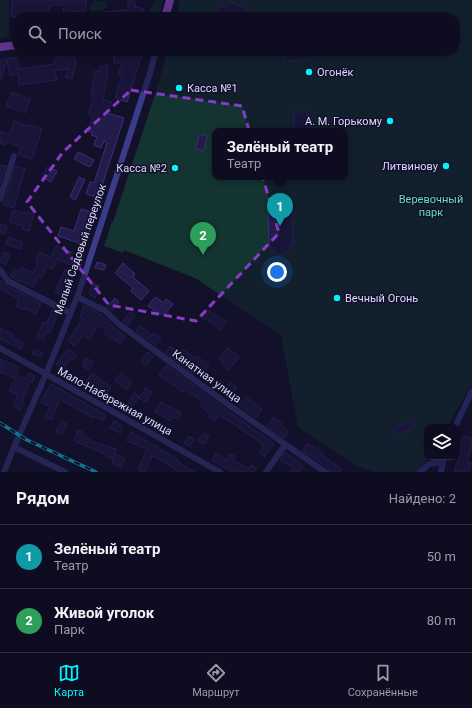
<!DOCTYPE html>
<html lang="ru">
<meta charset="utf-8">
<style>
:root{--surface:#0e0c20;--page:#1c1a2d;--text:#f1f3f6;--muted:#9b9ba5;--line:#2e2c3e;--accent:#05f2ff}
body{margin:0;font-family:Roboto,sans-serif;background:var(--page);color:var(--text)}
.controls{position:absolute;right:12px;bottom:12px;display:grid;overflow:hidden;border-radius:8px;box-shadow:0 2px 10px #0003}
.controls button{width:36px;height:36px;display:grid;place-items:center;padding:0;border:0;border-bottom:1px solid var(--line);background:var(--surface);color:var(--text);font:20px sans-serif}
.you{position:absolute;left:277px;top:272px;width:14px;height:14px;margin:-10px;border:3px solid #fff;border-radius:50%;background:#1a73e8;box-shadow:0 0 0 6px #1a73e833}
.badge{display:grid;place-items:center;width:26px;height:26px;border-radius:50%;background:var(--accent);color:#fff;font-size:13px;font-weight:700}
.pin{position:absolute;translate:-50% -33px;filter:drop-shadow(0 1px 2px #0008)}
.pin::after{content:'';position:absolute;top:21px;width:14px;height:12px;background:inherit;clip-path:polygon(0 0,100% 0,50% 100%)}
.popup{position:absolute;left:212px;top:128px;width:136px;height:52px;box-sizing:border-box;display:grid;place-content:center;border-radius:8px;background:var(--surface);filter:drop-shadow(0 1px 3px #0005);font-size:13px;white-space:nowrap;color:var(--muted)}
.popup b{font-size:15px;color:var(--text)}
.popup::after{content:'';position:absolute;left:50%;top:100%;margin-left:-8px;border:8px solid transparent;border-top-color:var(--surface)}
.list{margin:0;padding:0;list-style:none}
h2{display:flex;justify-content:space-between;align-items:center;height:52px;margin:0;padding:0 16px;font-size:17px}
h2 small{font-size:13px;font-weight:400;color:var(--muted)}
.list li{display:grid;grid-template-columns:26px 1fr auto;gap:12px;align-items:center;box-sizing:border-box;height:64px;padding:0 16px;border-top:1px solid var(--line)}
.list b{display:block;font-size:15px;white-space:nowrap}
.list p{margin:0;font-size:13px;white-space:nowrap;color:var(--muted)}
.list em{font-size:13px;font-style:normal;color:var(--muted)}
.icon{flex:none;width:22px;height:22px;fill:none;stroke:currentColor;stroke-width:2;stroke-linecap:round;stroke-linejoin:round}
.map{position:relative;flex:none;width:472px;height:472px;overflow:hidden}
.search{position:absolute;background:var(--surface);box-shadow:0 2px 10px #0003;left:12px;right:12px;top:12px;height:44px;display:flex;align-items:center;gap:10px;box-sizing:border-box;padding:0 14px;border-radius:16px;color:var(--muted);font-size:15px}
.sheet{height:180px;background:var(--surface)}
nav{display:flex;justify-content:space-around;align-items:center;box-sizing:border-box;height:56px;border-top:1px solid var(--line);background:var(--surface);font-size:11px;color:var(--muted)}
nav a{display:grid;justify-items:center;gap:2px}
nav .on{color:var(--accent)}
.map>svg:first-child{display:block}
</style>
<div class="map">
<svg width="472" height="472" viewBox="0 0 472 472">
<rect width="100%" height="100%" fill="#13102a"/>
<g fill="#133431" fill-rule="evenodd">
<path d="M0 0H9V37L0 39Z"/>
<path d="M94 0 100 2H106V8L99 11H91L89 7Z"/>
<path d="M156 0H163L159 17H147V13Z"/>
<path d="M180 0H472V383L447 427H427V457H429L417 472H375L359 467 298 427 281 335 195 278 124 250 123 253 104 246 112 222H113L161 76 167 51H455V17H176ZM215 131H345V177H215Z"/>
</g>
<g fill="#231c4b" stroke="#392e77">
<path d="M12 0H86V11L71 12V15H63L64 5H50L49 17H11Z"/>
<path d="M128 1H134L136 7 144 9 143 17H90V13L128 10Z"/>
<path d="M230 2 235 3 238 6H245V17H217L218 6H225Z"/>
<path d="M56 51H73L76 63 72 79 65 77 68 69 55 70 57 80 19 85 18 74 10 76 7 60 1 79H0V60L17 57 19 69 55 64 54 58H58Z"/>
<path d="M95 51H111V54L96 56Z"/>
<path d="M113 51H122V53L134 56 136 51H143L127 102 115 98 122 75 118 74 122 63H114Z"/>
<path d="M284 51H310V52H312V59L285 61Z"/>
<path d="M107 65 108 73 103 99 112 102 108 113 124 118 98 198 86 194 90 182 94 183 107 143 104 141 101 148 94 145 97 137 91 135 92 132 88 131 93 116 88 114 94 94H91L95 71H101L100 67Z"/>
<path d="M12 92 30 99 25 113 6 106Z"/>
<path d="M294 112H307L306 130H294Z"/>
<path d="M14 121 30 127V125L42 129 32 159 18 155 21 147 7 142 6 145 0 143V131L10 134Z"/>
<path d="M199 134 207 136 204 151 196 149Z"/>
<path d="M78 152 94 160 90 167 74 159Z"/>
<path d="M0 165 6 166 0 184Z"/>
<path d="M15 166 25 169 14 208 3 205Z"/>
<path d="M48 166 57 171 51 182 42 177Z"/>
<path d="M79 177 85 180 75 200 70 197Z"/>
<path d="M292 207 293 244 290 245 288 251 284 254 278 255 275 254 271 247H269L268 208Z"/>
<path d="M81 209 95 213 85 245 58 236 61 227 74 231Z"/>
<path d="M13 210 27 214V212L34 214 29 231 22 229 23 226 9 222Z"/>
<path d="M0 224 7 226 5 234 0 233Z"/>
<path d="M9 237 23 242 20 249 6 244Z"/>
<path d="M56 246 71 252 68 258 73 260 71 265 57 259 53 269 47 267 41 278 38 276 33 287 21 281V282L10 276 14 269 19 271 21 267 33 273 38 263 35 262 39 252 51 257Z"/>
<path d="M4 252 10 255 5 265 0 262V259Z"/>
<path d="M97 262 106 265 104 270 95 268Z"/>
<path d="M123 263 135 274 133 277 149 291 141 300 131 291 133 288 115 273Z"/>
<path d="M65 270 74 274 67 291H65L63 296 55 292Z"/>
<path d="M0 280 6 285 41 303 36 314 25 308 24 310 16 306 19 299 0 289Z"/>
<path d="M92 284 99 286 95 298 89 294Z"/>
<path d="M155 297 164 303 166 299 173 304 164 316 148 306Z"/>
<path d="M115 298 119 302 112 311 107 307Z"/>
<path d="M84 305 99 313 109 322 108 323 125 336 120 344 104 333 106 331 98 324 90 339 83 335 75 346 68 341 83 318 80 317Z"/>
<path d="M53 309 58 312 50 333 46 332 43 340 37 337 43 322 47 323Z"/>
<path d="M206 309 226 322 221 330 201 316Z"/>
<path d="M130 312 135 315 128 325 123 321Z"/>
<path d="M140 326 152 335 154 333 161 338 156 345 136 331Z"/>
<path d="M0 328 14 335 13 338 23 343 21 349 0 339Z"/>
<path d="M170 346 180 353 183 349 195 358 196 356 209 365 205 371 199 367 194 374 165 353Z"/>
<path d="M227 348 239 357 229 370 221 363 223 361 219 358Z"/>
<path d="M34 349 42 352 41 357 32 354Z"/>
<path d="M68 349 77 355 72 361 70 359 63 369 56 364Z"/>
<path d="M148 352 153 356 146 366 141 362Z"/>
<path d="M86 358 94 362 89 370 82 366Z"/>
<path d="M0 359 19 367 14 378 0 372Z"/>
<path d="M166 365 274 444 264 457 259 453 264 447 256 439 220 415 215 421 208 416 210 413 200 406 203 402 184 389 182 392 177 388V387L159 375Z"/>
<path d="M29 373 35 376 32 383 30 382 22 401 24 402 20 410 13 406 18 395 9 391 17 375 26 379Z"/>
<path d="M92 373 111 387 106 394 86 382Z"/>
<path d="M121 373 132 382 126 390 115 381Z"/>
<path d="M219 380 224 384 219 391 214 387Z"/>
<path d="M231 382 237 387 232 394 226 389Z"/>
<path d="M51 384 106 415 103 420 94 416 93 418 60 399 51 420 45 417 50 407 41 402Z"/>
<path d="M146 388 152 392 146 402 139 398Z"/>
<path d="M134 393 139 396 133 406 128 403Z"/>
<path d="M246 396 262 410 256 418 239 405Z"/>
<path d="M161 402 181 413 178 420 173 417 171 421 155 412Z"/>
<path d="M274 417 282 424 281 426 289 432 284 438 267 426Z"/>
<path d="M410 419 414 425 398 437 394 430Z"/>
<path d="M61 421 67 424 62 435 56 432Z"/>
<path d="M114 421 123 426 120 433 110 428Z"/>
<path d="M78 430 83 432 82 435 94 442 116 449 114 454 125 458 121 467 112 463 114 459 105 456V454L74 441Z"/>
<path d="M131 432 179 460 178 462 194 472H179L167 464V463L152 456 145 472 138 470 147 449 127 441Z"/>
<path d="M204 433 209 436 204 444 198 441Z"/>
<path d="M189 436 194 439 190 447 184 443Z"/>
<path d="M463 436 472 438V445L467 462 471 463 468 472H454L461 450H459Z"/>
<path d="M307 444 317 449 324 454 323 456 342 469 340 472H329L328 468 303 451Z"/>
<path d="M285 452 303 466 299 472H291L294 468 280 460Z"/>
<path d="M216 453 227 460 230 454 235 456 233 460 249 469 252 465 256 468 254 472H232L212 460Z"/>
</g>
<g fill="none" stroke-linecap="round" stroke-linejoin="round">
<g stroke="#3b3c89" stroke-width="6">
<path d="M0 199 14 156"/>
<path d="M0 270 8 281 70 313"/>
<path d="M77 297 104 310 119 324 219 398 325 472"/>
<path d="M0 348 220 472"/>
<path d="M455 427 472 391"/>
<path d="M14 447 65 472"/>
<path d="M4 472 14 447 46 374 79 292 150 73 156 51"/>
<path d="M266 472 285 445"/>
<path d="M420 472 429 464 443 462"/>
<path d="M441 472 444 457"/>
</g>
<g stroke="#bc60ff" stroke-width="8">
<path d="M165 17 170 0"/>
<path d="M0 47 17 45"/>
</g>
<g stroke="#05f2ff" stroke-width="3.5">
<path id="rail" d="M0 423 27 440 96 472"/>
</g>
<use href="#rail" stroke="#13102a" stroke-width="2" stroke-dasharray="6" stroke-linecap="butt"/>
</g>
<path d="M0 0H472V472H0ZM131 90 242 106 279 233 196 321 109 305 27 202 63 152Z" fill="#13102a" fill-opacity=".55" fill-rule="evenodd"/>
<path fill="none" stroke="#853dc5" stroke-width="3" stroke-dasharray="8 5" stroke-linejoin="round" d="M131 90 242 106 279 233 196 321 109 305 27 202 63 152Z"/>
<g fill="#05f2ff" stroke="#13102a" stroke-width="1.5">
<circle cx="309" cy="72" r="4"/>
<circle cx="179" cy="88" r="4"/>
<circle cx="390" cy="121" r="4"/>
<circle cx="446" cy="166" r="4"/>
<circle cx="175" cy="168" r="4"/>
<circle cx="337" cy="298" r="4"/>
</g>
<g text-anchor="middle" stroke-width="3" stroke-linejoin="round" paint-order="stroke">
<g font-size="11" fill="#dbd9ff" stroke="#13102a" text-anchor="start">
<text x="317" y="76">Огонёк</text>
<text x="187" y="92">Касса №1</text>
<text x="382" y="125" text-anchor="end">А. М. Горькому</text>
<text x="438" y="170" text-anchor="end">Литвинову</text>
<text x="167" y="172" text-anchor="end">Касса №2</text>
<text x="345" y="302">Вечный Огонь</text>
</g>
<g font-size="11" fill="#63e1bb" stroke="#13102a">
<text x="431" y="203">Веревочный<tspan x="431" dy="13">парк</tspan></text>
</g>
<g font-size="11" fill="#dbd9ff" stroke="#13102a">
<text transform="translate(80 249) rotate(-71)" y="4">Малый Садовый переулок</text>
<text transform="translate(207 376) rotate(36)" y="4">Канатная улица</text>
<text transform="translate(115 401) rotate(29)" y="4">Мало-Набережная улица</text>
</g>
</g>
</svg>
<div class="controls">
<button><svg class="icon" aria-label="layers" viewBox="0 0 24 24"><path d="M12 4l9 5-9 5-9-5zM3 14l9 5 9-5"/></svg></button>
</div>
<div class="you"></div>
<div class="pin badge" style="left:280px;top:226px;background:#0f9aa8">1</div>
<div class="popup"><b>Зелёный театр</b>Театр</div>
<div class="pin badge" style="left:203px;top:255px;background:#2e9e5b">2</div>
<div class="search"><svg class="icon" aria-label="search" viewBox="0 0 24 24"><circle cx="10" cy="10" r="6"/><path d="M15 15l6 6"/></svg>Поиск</div>
</div>
<section class="sheet">
<h2>Рядом<small>Найдено: 2</small></h2>
<ul class="list">
<li><span class="badge" style="background:#0f9aa8">1</span><div><b>Зелёный театр</b><p>Театр</p></div><em>50 m</em></li>
<li><span class="badge" style="background:#2e9e5b">2</span><div><b>Живой уголок</b><p>Парк</p></div><em>80 m</em></li>
</ul>
</section>
<nav>
<a class="on"><svg class="icon" aria-label="map" viewBox="0 0 24 24"><path d="M3 6l6-2 6 2 6-2v14l-6 2-6-2-6 2zM9 4v14M15 6v14"/></svg>Карта</a>
<a><svg class="icon" aria-label="directions" viewBox="0 0 24 24"><path d="M12 3l9 9-9 9-9-9zM9 14v-3h6M13 9l2 2-2 2"/></svg>Маршрут</a>
<a><svg class="icon" aria-label="saved" viewBox="0 0 24 24"><path d="M7 4h10v16l-5-4-5 4z"/></svg>Сохранённые</a>
</nav>
